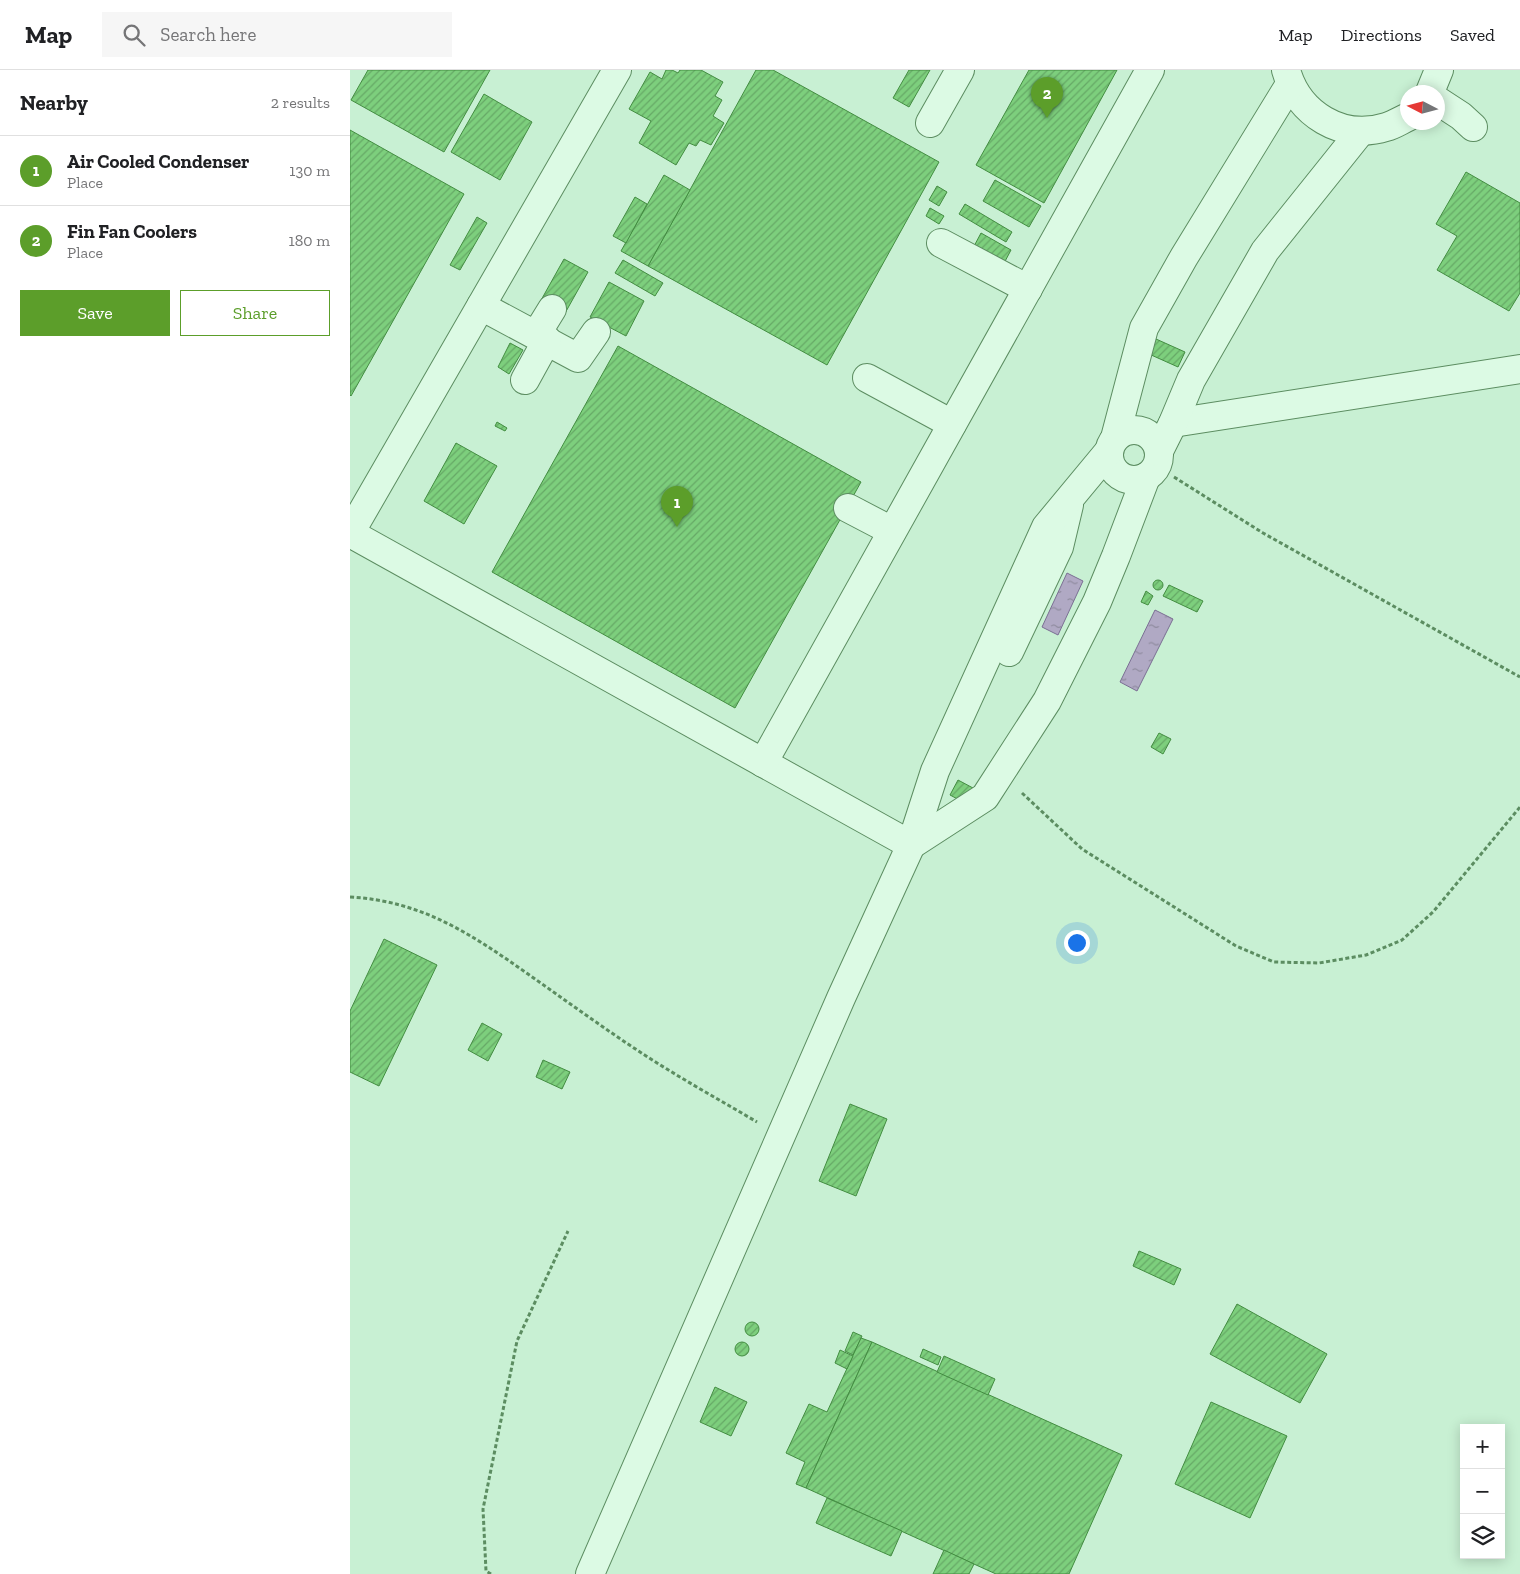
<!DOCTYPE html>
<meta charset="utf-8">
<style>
:root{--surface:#fff;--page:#f6f6f6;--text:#202124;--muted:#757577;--line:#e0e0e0;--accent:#5c9e2a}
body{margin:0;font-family:"Zilla Slab",serif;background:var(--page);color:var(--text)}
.controls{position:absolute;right:15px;bottom:15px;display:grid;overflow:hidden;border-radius:0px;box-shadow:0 2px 12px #0003}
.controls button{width:45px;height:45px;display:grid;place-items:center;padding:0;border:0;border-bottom:1px solid var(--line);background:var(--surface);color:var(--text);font:25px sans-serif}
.compass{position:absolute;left:1050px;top:15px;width:45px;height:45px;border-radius:50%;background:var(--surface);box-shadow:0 2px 12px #0003;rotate:276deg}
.you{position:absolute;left:726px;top:872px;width:18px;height:18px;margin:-12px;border:4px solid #fff;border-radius:50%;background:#1a73e8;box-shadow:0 0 0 8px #1a73e833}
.badge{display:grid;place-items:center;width:32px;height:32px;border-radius:50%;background:var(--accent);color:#fff;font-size:16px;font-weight:700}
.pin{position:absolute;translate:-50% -41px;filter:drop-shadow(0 1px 2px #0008)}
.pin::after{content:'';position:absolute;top:26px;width:18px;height:15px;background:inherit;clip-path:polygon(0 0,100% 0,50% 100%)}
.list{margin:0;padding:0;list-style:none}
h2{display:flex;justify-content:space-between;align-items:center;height:65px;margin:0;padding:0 20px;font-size:21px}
h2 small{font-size:16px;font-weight:400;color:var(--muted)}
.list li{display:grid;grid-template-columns:32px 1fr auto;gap:15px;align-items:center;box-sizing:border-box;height:70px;padding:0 20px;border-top:1px solid var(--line)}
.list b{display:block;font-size:19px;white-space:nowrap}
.list p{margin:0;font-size:16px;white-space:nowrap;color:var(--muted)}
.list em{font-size:16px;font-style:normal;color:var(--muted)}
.actions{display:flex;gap:10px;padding:15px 20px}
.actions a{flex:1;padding:11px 0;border:1px solid var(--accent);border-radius:0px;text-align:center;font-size:18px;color:var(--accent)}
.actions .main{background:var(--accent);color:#fff}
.icon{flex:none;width:28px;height:28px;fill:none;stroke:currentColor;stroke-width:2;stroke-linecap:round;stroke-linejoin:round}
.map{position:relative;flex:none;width:1170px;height:1504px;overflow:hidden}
header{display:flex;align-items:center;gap:30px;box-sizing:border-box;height:70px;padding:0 25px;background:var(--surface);border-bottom:1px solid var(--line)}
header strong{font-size:24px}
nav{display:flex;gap:28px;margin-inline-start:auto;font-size:18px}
.search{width:350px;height:45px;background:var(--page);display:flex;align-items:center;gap:12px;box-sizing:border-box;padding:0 18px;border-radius:0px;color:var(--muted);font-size:19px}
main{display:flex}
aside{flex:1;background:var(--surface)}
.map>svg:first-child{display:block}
</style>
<header>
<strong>Map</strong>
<div class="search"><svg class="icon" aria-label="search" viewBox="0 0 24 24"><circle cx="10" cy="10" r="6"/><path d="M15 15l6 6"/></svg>Search here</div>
<nav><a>Map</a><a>Directions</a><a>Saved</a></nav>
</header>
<main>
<aside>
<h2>Nearby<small>2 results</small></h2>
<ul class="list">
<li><span class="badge">1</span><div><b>Air Cooled Condenser</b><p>Place</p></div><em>130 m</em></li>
<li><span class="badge">2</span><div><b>Fin Fan Coolers</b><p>Place</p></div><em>180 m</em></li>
</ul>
<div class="actions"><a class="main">Save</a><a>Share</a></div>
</aside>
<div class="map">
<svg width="1170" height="1504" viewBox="0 0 1170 1504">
<defs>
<pattern id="water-ripples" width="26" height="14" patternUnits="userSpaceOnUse" patternTransform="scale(1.25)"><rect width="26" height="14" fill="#b0a9c4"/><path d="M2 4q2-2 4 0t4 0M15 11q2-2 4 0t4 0" fill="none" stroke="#8f8b9f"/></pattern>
<pattern id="building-hatch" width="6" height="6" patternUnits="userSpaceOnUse" patternTransform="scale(1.25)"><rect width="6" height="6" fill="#7dcf7d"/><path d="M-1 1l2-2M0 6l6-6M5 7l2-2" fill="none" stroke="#66a966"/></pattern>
</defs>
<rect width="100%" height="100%" fill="#c8f0d3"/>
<g fill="url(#water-ripples)" stroke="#7b6f93">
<path d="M717 503 733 511 708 565 692 557Z"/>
<path d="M805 540 823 549 787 621 770 612Z"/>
</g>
<g fill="url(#building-hatch)" stroke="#438d41">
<path d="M18 0H140L94 82 1 30Z"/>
<path d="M316 0H322L328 3 330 0H351L373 12 365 26 372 30 363 46 374 53 361 75 350 70 346 76 339 73 326 95 289 73 301 51 279 39 300 2 312 9Z"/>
<path d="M406 0H423L589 92 477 295 298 196Z"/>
<path d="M559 0H580L559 37 543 28Z"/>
<path d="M679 0H767L694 133 626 95Z"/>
<path d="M134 24 182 52 150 110 101 82Z"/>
<path d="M0 60 114 124 1 326 0 325Z"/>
<path d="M1116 102 1170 133V223L1159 241 1087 200 1107 166 1086 154Z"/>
<path d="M314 105 340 120 298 196 271 181Z"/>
<path d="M645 110 691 136 679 157 633 131Z"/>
<path d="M587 116 597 122 589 136 579 130Z"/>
<path d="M285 127 297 134 276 173 263 166Z"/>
<path d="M615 134 662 162 656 172 609 144Z"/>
<path d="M580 138 594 146 589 154 576 146Z"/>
<path d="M127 147 137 153 110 200 100 195Z"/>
<path d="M631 163 661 180 652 197 622 180Z"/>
<path d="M214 189 238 202 214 245 190 232Z"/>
<path d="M273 190 313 213 305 226 265 203Z"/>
<path d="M259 212 294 231 276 266 240 247Z"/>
<path d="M806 269 835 282 828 297 799 284Z"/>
<path d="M160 273 173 280 159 304 148 297Z"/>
<path d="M268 276 511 412 385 638 142 502Z"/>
<path d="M147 352 157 358 155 361 145 356Z"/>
<path d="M106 373 147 396 114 454 74 431Z"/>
<circle cx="808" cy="515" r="5"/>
<path d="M819 515 853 531 847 542 813 526Z"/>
<path d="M796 521 803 526 798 535 791 532Z"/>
<path d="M809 663 821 669 813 684 801 677Z"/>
<path d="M608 710 623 718 615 733 600 725Z"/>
<path d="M34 869 87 895 29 1016 0 1002V941Z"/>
<path d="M132 953 152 964 138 991 118 980Z"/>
<path d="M193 990 220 1002 212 1019 186 1007Z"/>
<path d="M500 1034 537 1049 506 1126 469 1111Z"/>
<path d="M789 1181 831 1199 824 1215 783 1196Z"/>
<path d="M887 1234 977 1284 950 1333 860 1284Z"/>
<circle cx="402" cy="1259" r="7"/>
<path d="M503 1262 512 1266 503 1285 495 1281Z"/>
<path d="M511 1268 522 1272 456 1418 446 1414 455 1392 436 1383 459 1334 477 1342Z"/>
<path d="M522 1272 772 1385 719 1504H646L456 1418Z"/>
<circle cx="392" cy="1279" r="7"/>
<path d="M573 1279 591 1287 588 1295 570 1287Z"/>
<path d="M490 1280 503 1286 497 1299 485 1293Z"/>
<path d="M594 1286 645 1309 638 1325 587 1302Z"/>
<path d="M365 1317 397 1332 381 1366 350 1352Z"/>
<path d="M861 1332 937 1366 900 1448 825 1414Z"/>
<path d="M477 1428 552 1461 541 1486 466 1453Z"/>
<path d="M594 1480 624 1494 619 1504H583Z"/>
</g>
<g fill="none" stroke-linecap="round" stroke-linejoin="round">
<g stroke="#5c8d61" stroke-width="30">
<g id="minor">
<path d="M267 0 0 463 561 775"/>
<path d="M936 0C948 44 992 71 1036 57 1044 55 1051 50 1058 47"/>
<path d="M1080 22 1089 0"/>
<path d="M1088 31 1111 46 1123 57"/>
<path d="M580 53 610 0"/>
<path d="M591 173 678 219"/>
<path d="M131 236 228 288 246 262"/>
<path d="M186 265 202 239"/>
<path d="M517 308 602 354"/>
<path d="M175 310 197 270"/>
<path d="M823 353 1170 299"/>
<circle cx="784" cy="385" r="25"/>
<path d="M765 368 794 258 834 187 940 14"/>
<path d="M809 381 823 353 841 310 915 181 1011 61"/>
<path d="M498 438 542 461"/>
<path d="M659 582 709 477 719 435"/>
<path d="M413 693 800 0"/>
<path d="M561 775 635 727 697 631 747 532 766 486 796 407"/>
<path d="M240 1504 491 928 561 775 585 701 696 457 759 381"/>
</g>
</g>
<g stroke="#5c8d61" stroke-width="3" stroke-dasharray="4 2.5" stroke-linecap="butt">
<path d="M824 407 913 463 1170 607"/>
<path d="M672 723 732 779 886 876 924 892 969 893 1016 885 1052 870 1083 842 1170 737"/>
<path d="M0 827C72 831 121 864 178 904 215 930 252 957 290 982 328 1007 368 1029 407 1052"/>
<path d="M141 1504 136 1501 133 1439 167 1271 218 1161"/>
</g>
<use href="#minor" stroke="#dcfae4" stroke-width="28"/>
</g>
</svg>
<div class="controls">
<button>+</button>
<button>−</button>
<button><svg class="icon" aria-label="layers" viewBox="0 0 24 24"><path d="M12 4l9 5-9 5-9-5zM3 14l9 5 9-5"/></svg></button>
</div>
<svg class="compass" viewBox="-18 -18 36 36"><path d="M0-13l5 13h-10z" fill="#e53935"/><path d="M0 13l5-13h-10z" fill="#757577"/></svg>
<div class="you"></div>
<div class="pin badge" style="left:327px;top:457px">1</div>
<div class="pin badge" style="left:697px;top:48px">2</div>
</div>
</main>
